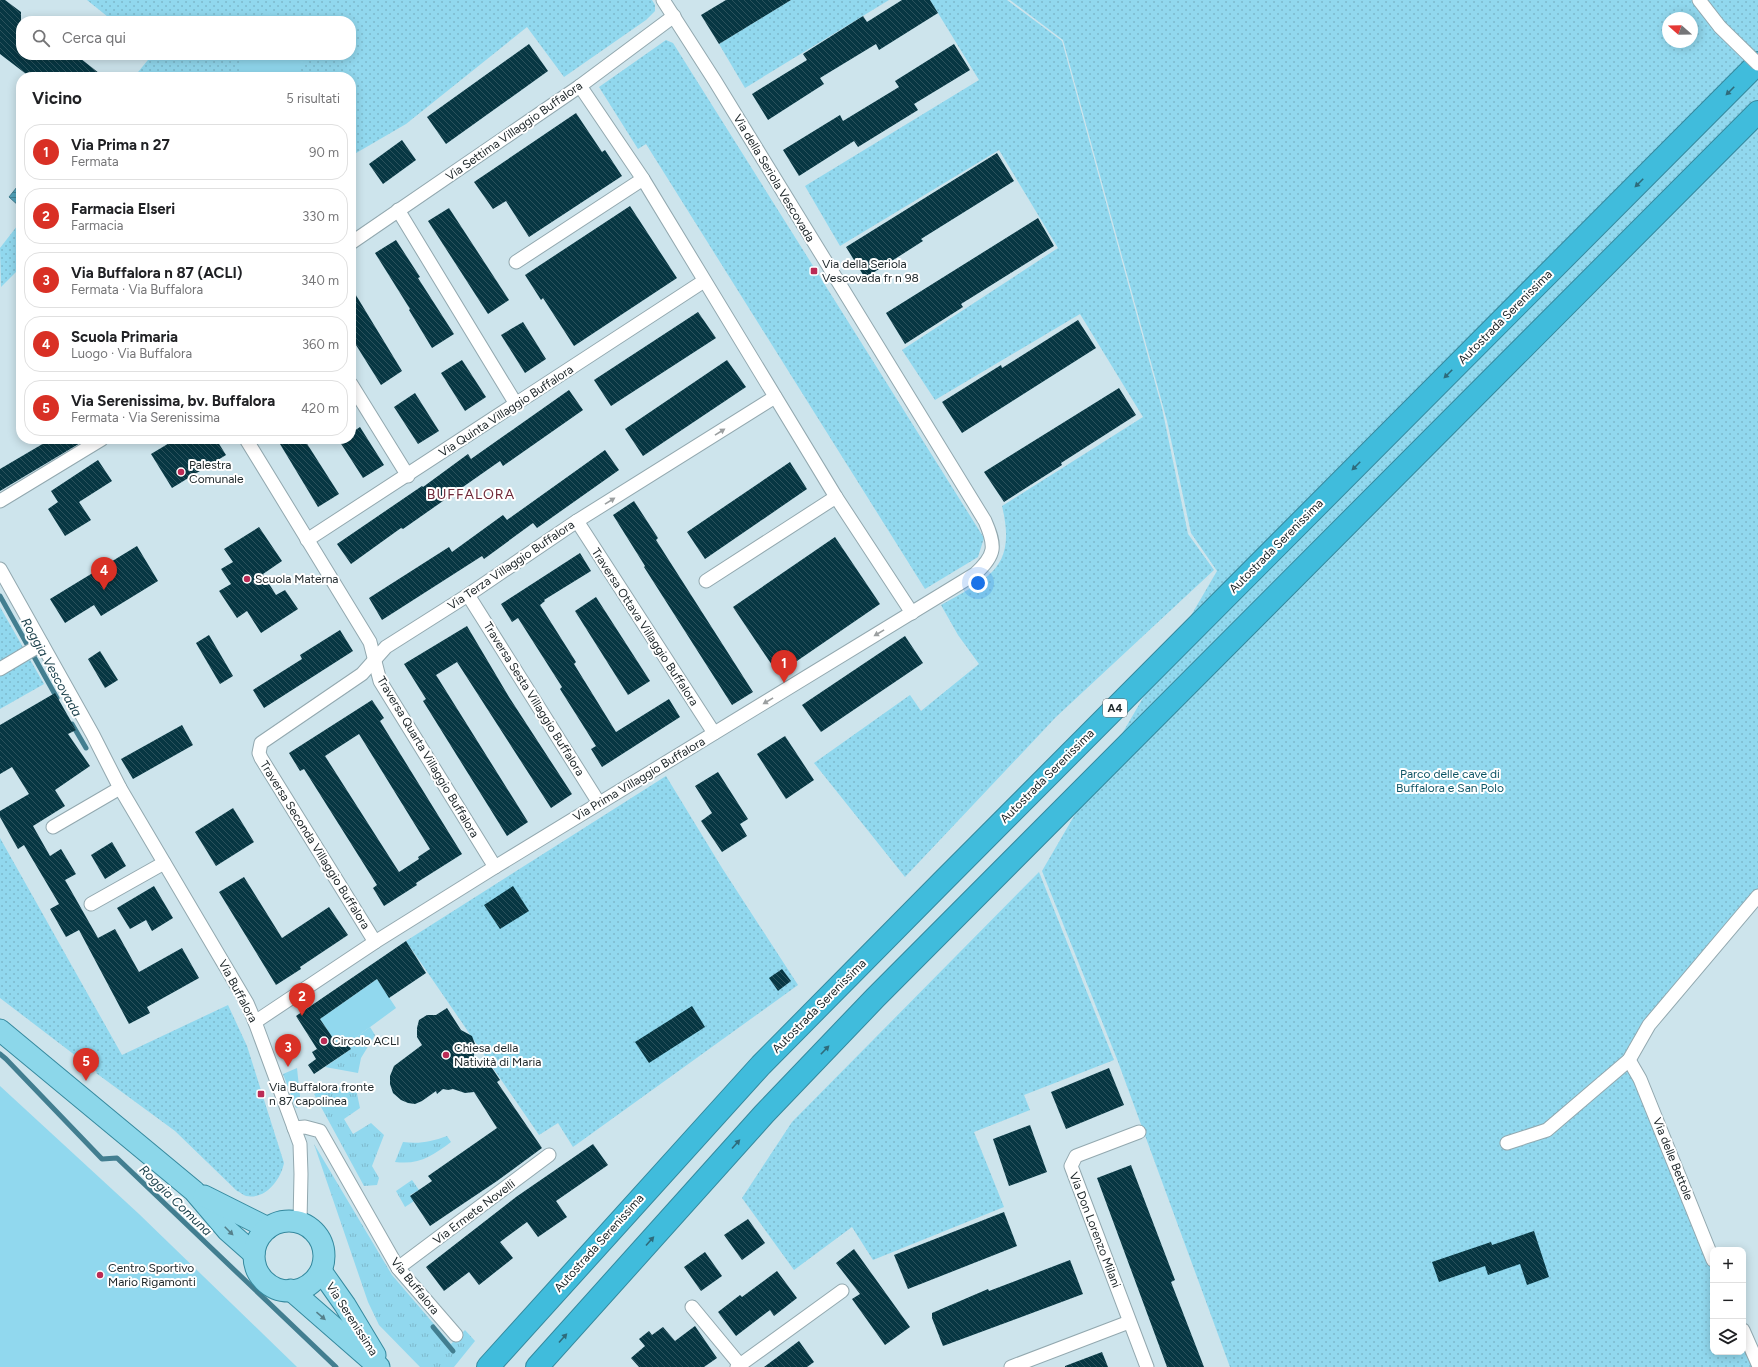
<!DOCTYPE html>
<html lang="it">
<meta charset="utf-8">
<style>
:root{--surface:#fff;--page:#f2f2f2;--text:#202124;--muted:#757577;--line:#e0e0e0;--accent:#d93025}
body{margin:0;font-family:Figtree,sans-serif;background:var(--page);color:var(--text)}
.controls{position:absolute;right:12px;bottom:12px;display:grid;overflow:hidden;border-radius:8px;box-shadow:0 2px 10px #0003}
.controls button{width:36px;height:36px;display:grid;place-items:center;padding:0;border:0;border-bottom:1px solid var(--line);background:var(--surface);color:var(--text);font:20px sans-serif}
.compass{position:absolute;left:1662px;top:12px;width:36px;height:36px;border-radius:50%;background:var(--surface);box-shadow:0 2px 10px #0003;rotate:290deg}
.you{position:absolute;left:978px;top:583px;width:14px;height:14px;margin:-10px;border:3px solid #fff;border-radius:50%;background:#1a73e8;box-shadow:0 0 0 6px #1a73e833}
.badge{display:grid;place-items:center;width:26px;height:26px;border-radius:50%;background:var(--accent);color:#fff;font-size:13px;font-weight:700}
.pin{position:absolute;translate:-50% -33px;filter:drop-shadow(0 1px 2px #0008)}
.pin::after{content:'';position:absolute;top:21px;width:14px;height:12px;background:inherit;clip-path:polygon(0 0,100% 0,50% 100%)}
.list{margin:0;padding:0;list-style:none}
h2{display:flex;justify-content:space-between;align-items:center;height:52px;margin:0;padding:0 16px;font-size:17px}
h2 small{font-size:13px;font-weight:400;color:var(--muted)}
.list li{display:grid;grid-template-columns:26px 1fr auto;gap:12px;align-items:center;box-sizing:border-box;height:56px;margin:0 8px 8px;padding:0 8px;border:1px solid var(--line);border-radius:16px}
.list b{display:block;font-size:15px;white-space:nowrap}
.list p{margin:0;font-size:13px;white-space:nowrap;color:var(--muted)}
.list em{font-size:13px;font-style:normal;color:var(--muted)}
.icon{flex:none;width:22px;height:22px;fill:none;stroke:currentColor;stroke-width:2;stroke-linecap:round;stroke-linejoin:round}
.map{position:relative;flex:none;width:1758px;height:1367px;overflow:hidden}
.search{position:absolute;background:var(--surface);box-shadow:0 2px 10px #0003;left:16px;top:16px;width:340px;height:44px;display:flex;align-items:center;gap:10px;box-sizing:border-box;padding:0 14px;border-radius:16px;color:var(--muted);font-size:15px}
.panel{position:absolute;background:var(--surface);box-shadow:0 2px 10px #0003;left:16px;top:72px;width:340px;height:372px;border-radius:16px}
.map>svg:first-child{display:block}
</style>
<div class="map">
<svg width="1758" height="1367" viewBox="0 0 1758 1367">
<defs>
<pattern id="grass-tufts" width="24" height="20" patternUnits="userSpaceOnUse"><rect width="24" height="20" fill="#91d8ee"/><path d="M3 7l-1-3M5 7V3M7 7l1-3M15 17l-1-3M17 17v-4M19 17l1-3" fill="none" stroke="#7db9cc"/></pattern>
<pattern id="park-dots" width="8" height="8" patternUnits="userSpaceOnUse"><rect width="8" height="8" fill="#91d8ee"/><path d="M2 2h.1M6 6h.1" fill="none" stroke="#7db9cc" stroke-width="1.8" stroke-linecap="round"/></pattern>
<pattern id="water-rules" width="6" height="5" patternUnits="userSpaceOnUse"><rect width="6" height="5" fill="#51a3bb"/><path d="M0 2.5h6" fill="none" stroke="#438598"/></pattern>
<pattern id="building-back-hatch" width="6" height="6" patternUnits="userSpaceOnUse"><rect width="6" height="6" fill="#073743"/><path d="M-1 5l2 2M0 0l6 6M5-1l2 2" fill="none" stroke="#2b525c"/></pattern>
</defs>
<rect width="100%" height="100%" fill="#cde4ec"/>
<g fill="url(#grass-tufts)">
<path d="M370 1027 375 1035 361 1058 358 1073 325 1067 351 1049 347 1044Z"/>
<path d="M297 1068 301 1106 296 1108 283 1074Z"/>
<path d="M329 1087 356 1089 360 1108 344 1119 353 1134 371 1123 384 1135 372 1166 379 1178 377 1185 364 1186 314 1094Z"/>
<path d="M447 1136 451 1142C432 1156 420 1165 395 1162L403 1142C419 1144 431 1142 447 1136Z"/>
<path d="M314 1144 392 1275 451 1344 465 1330 475 1341 454 1367H420L379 1325 368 1302Z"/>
<path d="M412 1180 419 1190 410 1195 414 1201 405 1207 396 1191Z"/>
</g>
<g fill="url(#park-dots)" fill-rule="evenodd">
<path d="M87 0H652L655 5V11L646 20 564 77 527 27 406 124 351 156V77H134L152 55H351V21H113Z"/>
<path d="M791 0H889L745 88 719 44Z"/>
<path d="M930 0H1007L1062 41 1162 408 1188 534 1214 570 1056 717 905 877 814 763 910 695 921 711 979 664 958 635 941 605C989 578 1017 568 1002 506L1143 417 1080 314 935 400 902 350 1058 248 999 150 840 246 805 186 979 80Z"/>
<path d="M1010 0H1758V889L1646 1024 1633 1046 1638 1081 1713 1270V1352H1743V1345L1752 1367H1230L1117 1059 1042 871 1217 571 1191 533 1167 421 1063 40ZM1668 18H1692V42H1668Z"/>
<path d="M666 40 673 43 984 538 978 557 925 589 646 144 638 149 599 87Z"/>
<path d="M21 221V267L1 287 0 248Z"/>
<path d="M0 607 44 684 0 709Z"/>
<path d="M666 776 722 868 798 985 573 1147 558 1123 539 1135 406 941Z"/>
<path d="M0 838 122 1055 228 1005 247 1046 284 1163C281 1179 266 1200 246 1196 243 1195 240 1192 237 1191L175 1131 96 1073 97 1072 0 998Z"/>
<path d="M1039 872 1114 1060 1024 1095 1030 1110 974 1132 1004 1207 873 1260 852 1227 794 1270 742 1198 792 1122Z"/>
</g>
<g fill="#91d8ee">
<path d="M264 10 287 21H260Z"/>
<path d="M245 55H307L297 77H255L239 70Z"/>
<path d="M377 979 396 1008 347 1044 344 1039 337 1044 320 1019Z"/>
<path d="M0 1086 139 1214 297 1367H0Z"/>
</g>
<path fill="url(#water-rules)" stroke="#427e90" d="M21 182V204L19 206 9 197Z"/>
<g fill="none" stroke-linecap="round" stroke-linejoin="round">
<g stroke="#427e90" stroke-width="5">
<path d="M0 596 57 698"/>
<path d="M72 724 86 748"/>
<path d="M0 1054 6 1059 102 1159 117 1158 336 1367"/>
<path d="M433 1327 453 1351"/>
</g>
</g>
<g fill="url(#building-back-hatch)" fill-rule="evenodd">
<path d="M0 0H5L21 12V55H76L104 77H30L0 54Z"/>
<path d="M726 0H791L719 44 701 15Z"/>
<path d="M902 0H930L938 13 879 50 876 44 820 78 824 84 768 120 752 94 807 60 803 54 863 16 867 22Z"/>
<path d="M529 44 548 71 446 144 427 117Z"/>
<path d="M954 44 970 70 914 104 918 110 858 147 854 141 799 176 783 150 840 115 843 121 899 87 895 81Z"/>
<path d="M576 113 602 152 605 150 622 176 529 237 506 201 493 209 474 182Z"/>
<path d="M402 140 416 160 383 184 369 164Z"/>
<path d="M997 153 1014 181 921 239 923 241 865 278 846 247Z"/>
<path d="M630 206 677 278 574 346 543 298 541 300 525 275Z"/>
<path d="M449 208 509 300 488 314 428 221Z"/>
<path d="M1038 218 1054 246 961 304 963 307 905 344 886 313Z"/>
<path d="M396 240 420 277 418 278 454 334 432 348 409 310 410 309 375 253Z"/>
<path d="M351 287 402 371 381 385 351 337Z"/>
<path d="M698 312 716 338 611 406 594 380Z"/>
<path d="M1078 320 1096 348 962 433 942 402 1001 365 1002 368Z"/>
<path d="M523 322 546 359 525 373 501 335Z"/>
<path d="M462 360 486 397 465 411 441 373Z"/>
<path d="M727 360 746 387 643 456 625 429Z"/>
<path d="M1119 388 1136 415 1061 463 1062 465 1004 502 984 472Z"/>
<path d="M569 390 583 410 503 466 500 461 403 529 401 528 351 564 337 544 422 486 423 487 468 454 471 459Z"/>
<path d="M415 393 439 431 418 444 394 407Z"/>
<path d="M360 427 384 465 363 478 338 439H351V433Z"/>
<path d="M51 439H87L0 491V469Z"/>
<path d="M176 439H216L226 455 172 488 151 454Z"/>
<path d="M277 439H304L339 494 318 507Z"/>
<path d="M605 450 619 470 537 528 533 523 484 559 482 556 382 620 369 598 449 547 452 552 503 515 507 520Z"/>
<path d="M98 460 112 481 79 502 91 520 65 536 48 509 58 502 51 491Z"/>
<path d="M790 462 807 489 705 559 687 532Z"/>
<path d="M634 501 658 538 656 540 753 692 732 705 644 567 645 566 613 515Z"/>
<path d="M259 527 282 561 263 574 276 595 285 590 298 609 261 633 247 611 237 618 219 591 231 584 221 569 233 562 224 549Z"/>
<path d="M835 537 880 604 778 674 733 607Z"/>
<path d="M137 546 158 581 101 616 94 605 65 623 50 599Z"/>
<path d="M580 553 591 571 544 600 545 601 540 605 576 662 574 664 616 732 669 699 680 717 602 767 591 749 596 746 560 689 562 687 518 618 512 622 501 604Z"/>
<path d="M596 597 650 681 628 695 575 611Z"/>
<path d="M467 626 509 697 572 794 551 808 457 662 436 675 528 822 507 836 423 701 426 699 404 664Z"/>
<path d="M340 630 353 651 264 708 253 690 302 659 300 655Z"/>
<path d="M209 635 233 676 220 684 196 643Z"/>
<path d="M905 636 923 663 821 732 802 705Z"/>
<path d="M100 651 118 680 105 688 88 659Z"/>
<path d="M55 693 76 730 68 734 90 766 55 790 65 806 33 826 50 856 61 849 76 874 65 880 98 938 115 929 139 972 182 948 199 978 147 1007 150 1013 129 1024 79 930 66 937 50 909 59 904 24 845 18 849 0 817V811L29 794 12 767 0 774V725Z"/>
<path d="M372 700 384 718 380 721 462 854 416 883 417 885 384 906 373 888 377 885 304 769 300 771 289 753ZM359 734 430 849 418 857 419 859 399 872 325 756Z"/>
<path d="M182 725 193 745 133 779 121 759Z"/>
<path d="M785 736 814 780 786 799 757 754Z"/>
<path d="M718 772 748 819 740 824 747 836 722 852 701 821 712 813 695 786Z"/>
<path d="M233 808 254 842 216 866 195 832Z"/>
<path d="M112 842 126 866 105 879 91 855Z"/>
<path d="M244 877 282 938 329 907 348 935 300 967 301 969 276 985 219 892Z"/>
<path d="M154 886 173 918 152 931 146 920 130 929 117 908Z"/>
<path d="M513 886 529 911 500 929 484 905Z"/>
<path d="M406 941 426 973 389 998 377 979 320 1019 337 1044 344 1039 351 1049 314 1074 308 1065 316 1059 312 1052 317 1049 296 1016Z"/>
<path d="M782 969 791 981 778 991 769 978Z"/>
<path d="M692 1006 705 1027 649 1063 635 1042Z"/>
<path d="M447 1008 461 1030 472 1036 475 1044 473 1067 486 1059 500 1080 497 1082 542 1148 497 1181 430 1226 410 1196 432 1181 428 1176 497 1128 474 1092 465 1093 453 1089 448 1090 443 1089 437 1094 436 1091 422 1101 415 1104 408 1103 401 1100 393 1093 390 1084V1076L394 1066 422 1045 417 1037V1028L419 1020 427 1015H436Z"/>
<path d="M1109 1068 1124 1105 1066 1129 1051 1092Z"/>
<path d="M1030 1125 1047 1172 1009 1186 993 1139Z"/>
<path d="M593 1144 608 1165 556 1201 567 1217 538 1237 527 1222 500 1242 513 1258 479 1285 469 1272 444 1291 426 1267 516 1197Z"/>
<path d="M1131 1165 1175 1280 1171 1282 1204 1367H1167L1097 1178Z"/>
<path d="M1004 1212 1017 1246 908 1289 894 1255Z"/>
<path d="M748 1219 765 1243 742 1260 724 1235Z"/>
<path d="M1534 1231 1549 1277 1527 1285 1520 1264 1488 1275 1485 1266 1439 1282 1432 1262 1491 1242 1492 1245Z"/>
<path d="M854 1249 910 1327 885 1345 852 1299 860 1294 836 1263Z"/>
<path d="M705 1252 722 1276 701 1291 684 1267Z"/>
<path d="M1070 1260 1083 1294 943 1346 932 1318V1313L988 1289 989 1291Z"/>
<path d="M777 1271 797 1298 774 1316 770 1310 736 1336 718 1312 740 1295 742 1297Z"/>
<path d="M695 1326 717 1358 704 1367H639L631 1358 645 1346 639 1339 649 1331 652 1335 663 1327 675 1341Z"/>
<path d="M799 1341 814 1362 807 1367H764Z"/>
<path d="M1102 1352 1108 1367H1065V1366Z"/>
</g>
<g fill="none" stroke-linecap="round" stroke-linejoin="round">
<g stroke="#92a8af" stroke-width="15">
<g id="street">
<path d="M1699 0 1720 27"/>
<path d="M580 86 643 179 836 497 912 613"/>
<path d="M398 210 516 404"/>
<path d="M351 243 580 86 674 16"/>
<path d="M516 262 643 179"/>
<path d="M351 384 408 476"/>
<path d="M246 439 370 642 380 681 495 867"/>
<path d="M0 501 102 439"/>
<path d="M577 521 714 733"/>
<path d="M307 540 704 281"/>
<path d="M0 569 93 735 120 788 247 1003 255 1022 300 1144 301 1174 300 1222"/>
<path d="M706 581 836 497"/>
<path d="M468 595 599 803"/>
<path d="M0 669 42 644"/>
<path d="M53 827 120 788"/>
<path d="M91 904 164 863"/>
<path d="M375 942 261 758 259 753 261 743 362 674 386 647 468 595 577 521 775 397"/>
<path d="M255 1022 375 942 495 867 975 574C996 555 996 546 985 521L715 81 663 0"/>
<path d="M1629 1060 1640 1079 1713 1260"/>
<path d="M294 1128 305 1127 320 1131 398 1268 456 1335"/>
<path d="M1139 1132 1076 1156 1071 1166 1147 1367"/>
<path d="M1507 1143 1547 1130 1629 1060 1649 1025 1758 896"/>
<path d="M398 1268 549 1155"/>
<path d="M692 1307 740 1365"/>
<path d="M1743 1330 1758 1364"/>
<path d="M737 1367 842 1291"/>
<path d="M1011 1367 1129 1322"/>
</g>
</g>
<g stroke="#35899e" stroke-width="23">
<g id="primary">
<path d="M0 1030 194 1191 228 1231 254 1254"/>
<path d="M204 1196 268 1228"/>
<circle cx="289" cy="1256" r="35"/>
<path d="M321 1271 345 1305 375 1355"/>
<path d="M291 1290 379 1367"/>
</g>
</g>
<g stroke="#35899e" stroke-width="24">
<g id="highway">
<path d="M488 1367 761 1065 944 880 1758 63"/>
<path d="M537 1367 764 1114 875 998 1758 112"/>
</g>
</g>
<use href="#street" stroke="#fff" stroke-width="13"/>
<use href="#primary" stroke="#8cd7ea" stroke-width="21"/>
<use href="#highway" stroke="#40bcdc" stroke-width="22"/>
<g stroke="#92a8af" stroke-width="15" stroke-linecap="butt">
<path id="street-bridge" d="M1720 27 1758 64"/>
</g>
<use href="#street-bridge" stroke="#fff" stroke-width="13"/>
</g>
<defs><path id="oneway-solid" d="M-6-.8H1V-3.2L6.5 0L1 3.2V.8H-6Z"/></defs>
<g fill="#2e6b7b">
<use href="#oneway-solid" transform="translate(1730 91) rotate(135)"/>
<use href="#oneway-solid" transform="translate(1639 183) rotate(135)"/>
<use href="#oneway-solid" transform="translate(1448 374) rotate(135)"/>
<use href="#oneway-solid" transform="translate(1356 466) rotate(135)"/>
<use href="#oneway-solid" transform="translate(825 1050) rotate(-46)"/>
<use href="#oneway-solid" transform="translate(736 1144) rotate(-48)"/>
<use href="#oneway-solid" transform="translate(650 1241) rotate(-48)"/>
<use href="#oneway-solid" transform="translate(563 1338) rotate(-48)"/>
</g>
<g fill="#9b9fa0">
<use href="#oneway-solid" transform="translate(720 432) rotate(-32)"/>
<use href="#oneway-solid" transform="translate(610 501) rotate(-32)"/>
<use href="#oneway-solid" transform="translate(879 633) rotate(149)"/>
<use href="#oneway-solid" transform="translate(768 701) rotate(149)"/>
</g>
<g fill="#56808b">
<use href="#oneway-solid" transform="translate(229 1231) rotate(45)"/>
<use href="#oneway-solid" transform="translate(321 1316) rotate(41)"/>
</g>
<g fill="#bb2b55" stroke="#fff" stroke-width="1.5">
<rect x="810" y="267" width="8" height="8" rx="2"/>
<circle cx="181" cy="472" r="4"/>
<circle cx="247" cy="579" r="4"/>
<circle cx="324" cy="1041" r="4"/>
<circle cx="446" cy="1055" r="4"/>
<rect x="257" y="1090" width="8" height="8" rx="2"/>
<circle cx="100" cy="1275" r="4"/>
</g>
<g text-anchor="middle" stroke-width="4" stroke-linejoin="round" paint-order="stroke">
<rect fill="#fff" stroke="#63696b" stroke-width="1" x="1103" y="699" width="24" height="18" rx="3"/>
<g font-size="11" font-weight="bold" fill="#20292c">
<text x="1115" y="712">A4</text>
</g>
<g font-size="12" fill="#20292c" stroke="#fff">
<text transform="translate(514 131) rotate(-35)" y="4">Via Settima Villaggio Buffalora</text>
<text transform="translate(774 178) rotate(59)" y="4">Via della Seriola Vescovada</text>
<text transform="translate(1505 317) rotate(-45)" y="4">Autostrada Serenissima</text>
<text transform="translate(506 411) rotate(-33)" y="4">Via Quinta Villaggio Buffalora</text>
<text transform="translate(1276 546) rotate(-45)" y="4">Autostrada Serenissima</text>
<text transform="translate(511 565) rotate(-34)" y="4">Via Terza Villaggio Buffalora</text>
<text transform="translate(645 627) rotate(57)" y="4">Traversa Ottava Villaggio Buffalora</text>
<text transform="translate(534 699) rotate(58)" y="4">Traversa Sesta Villaggio Buffalora</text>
<text transform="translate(428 757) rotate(59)" y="4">Traversa Quarta Villaggio Buffalora</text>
<text transform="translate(1047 776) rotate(-45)" y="4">Autostrada Serenissima</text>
<text transform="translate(639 779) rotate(-31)" y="4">Via Prima Villaggio Buffalora</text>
<text transform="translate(315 845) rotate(58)" y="4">Traversa Seconda Villaggio Buffalora</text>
<text transform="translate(238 991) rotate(62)" y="4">Via Buffalora</text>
<text transform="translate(819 1006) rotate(-45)" y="4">Autostrada Serenissima</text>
<text transform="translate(1673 1159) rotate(68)" y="4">Via delle Bettole</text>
<text transform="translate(474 1212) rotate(-37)" y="4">Via Ermete Novelli</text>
<text transform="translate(1095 1230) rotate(69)" y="4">Via Don Lorenzo Milani</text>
<text transform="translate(599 1243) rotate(-48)" y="4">Autostrada Serenissima</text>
<text transform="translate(415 1286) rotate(51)" y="4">Via Buffalora</text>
<text transform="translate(352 1319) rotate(57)" y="4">Via Serenissima</text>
</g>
<g font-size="12" fill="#20292c" stroke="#fff" text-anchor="start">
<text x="822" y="268">Via della Seriola<tspan x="822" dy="14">Vescovada fr n 98</tspan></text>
<text x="189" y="469">Palestra<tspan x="189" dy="14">Comunale</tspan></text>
<text x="255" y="583">Scuola Materna</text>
<text x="332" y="1045">Circolo ACLI</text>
<text x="454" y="1052">Chiesa della<tspan x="454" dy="14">Natività di Maria</tspan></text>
<text x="269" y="1091">Via Buffalora fronte<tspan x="269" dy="14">n 87 capolinea</tspan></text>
<text x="108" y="1272">Centro Sportivo<tspan x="108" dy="14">Mario Rigamonti</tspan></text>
</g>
<g font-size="12" fill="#0f5566" stroke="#fff">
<text x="1450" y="778">Parco delle cave di<tspan x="1450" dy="14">Buffalora e San Polo</tspan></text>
</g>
<g font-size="13" font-style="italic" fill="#1e434e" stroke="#fff">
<text transform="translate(52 667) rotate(61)" y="5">Roggia Vescovada</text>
<text transform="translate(176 1200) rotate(44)" y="5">Roggia Comuna</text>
</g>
<g font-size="14" letter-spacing="1" fill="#702a39" stroke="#fff">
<text x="471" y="499">BUFFALORA</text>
</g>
</g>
</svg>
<div class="controls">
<button>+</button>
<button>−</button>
<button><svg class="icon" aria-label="layers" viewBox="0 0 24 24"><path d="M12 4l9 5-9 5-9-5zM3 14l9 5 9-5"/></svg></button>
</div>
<svg class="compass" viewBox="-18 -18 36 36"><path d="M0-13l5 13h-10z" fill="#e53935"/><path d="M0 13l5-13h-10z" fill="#757577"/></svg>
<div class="you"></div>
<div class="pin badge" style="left:784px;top:683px">1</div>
<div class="pin badge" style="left:302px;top:1016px">2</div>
<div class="pin badge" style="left:288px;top:1067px">3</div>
<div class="pin badge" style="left:104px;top:590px">4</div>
<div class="pin badge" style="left:86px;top:1081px">5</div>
<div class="search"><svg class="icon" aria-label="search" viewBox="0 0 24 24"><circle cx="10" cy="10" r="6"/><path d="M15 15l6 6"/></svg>Cerca qui</div>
<section class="panel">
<h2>Vicino<small>5 risultati</small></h2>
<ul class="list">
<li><span class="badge">1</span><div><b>Via Prima n 27</b><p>Fermata</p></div><em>90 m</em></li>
<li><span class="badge">2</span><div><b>Farmacia Elseri</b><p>Farmacia</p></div><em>330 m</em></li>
<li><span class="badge">3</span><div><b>Via Buffalora n 87 (ACLI)</b><p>Fermata · Via Buffalora</p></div><em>340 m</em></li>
<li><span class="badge">4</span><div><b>Scuola Primaria</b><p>Luogo · Via Buffalora</p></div><em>360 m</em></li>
<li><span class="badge">5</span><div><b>Via Serenissima, bv. Buffalora</b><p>Fermata · Via Serenissima</p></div><em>420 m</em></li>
</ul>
</section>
</div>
